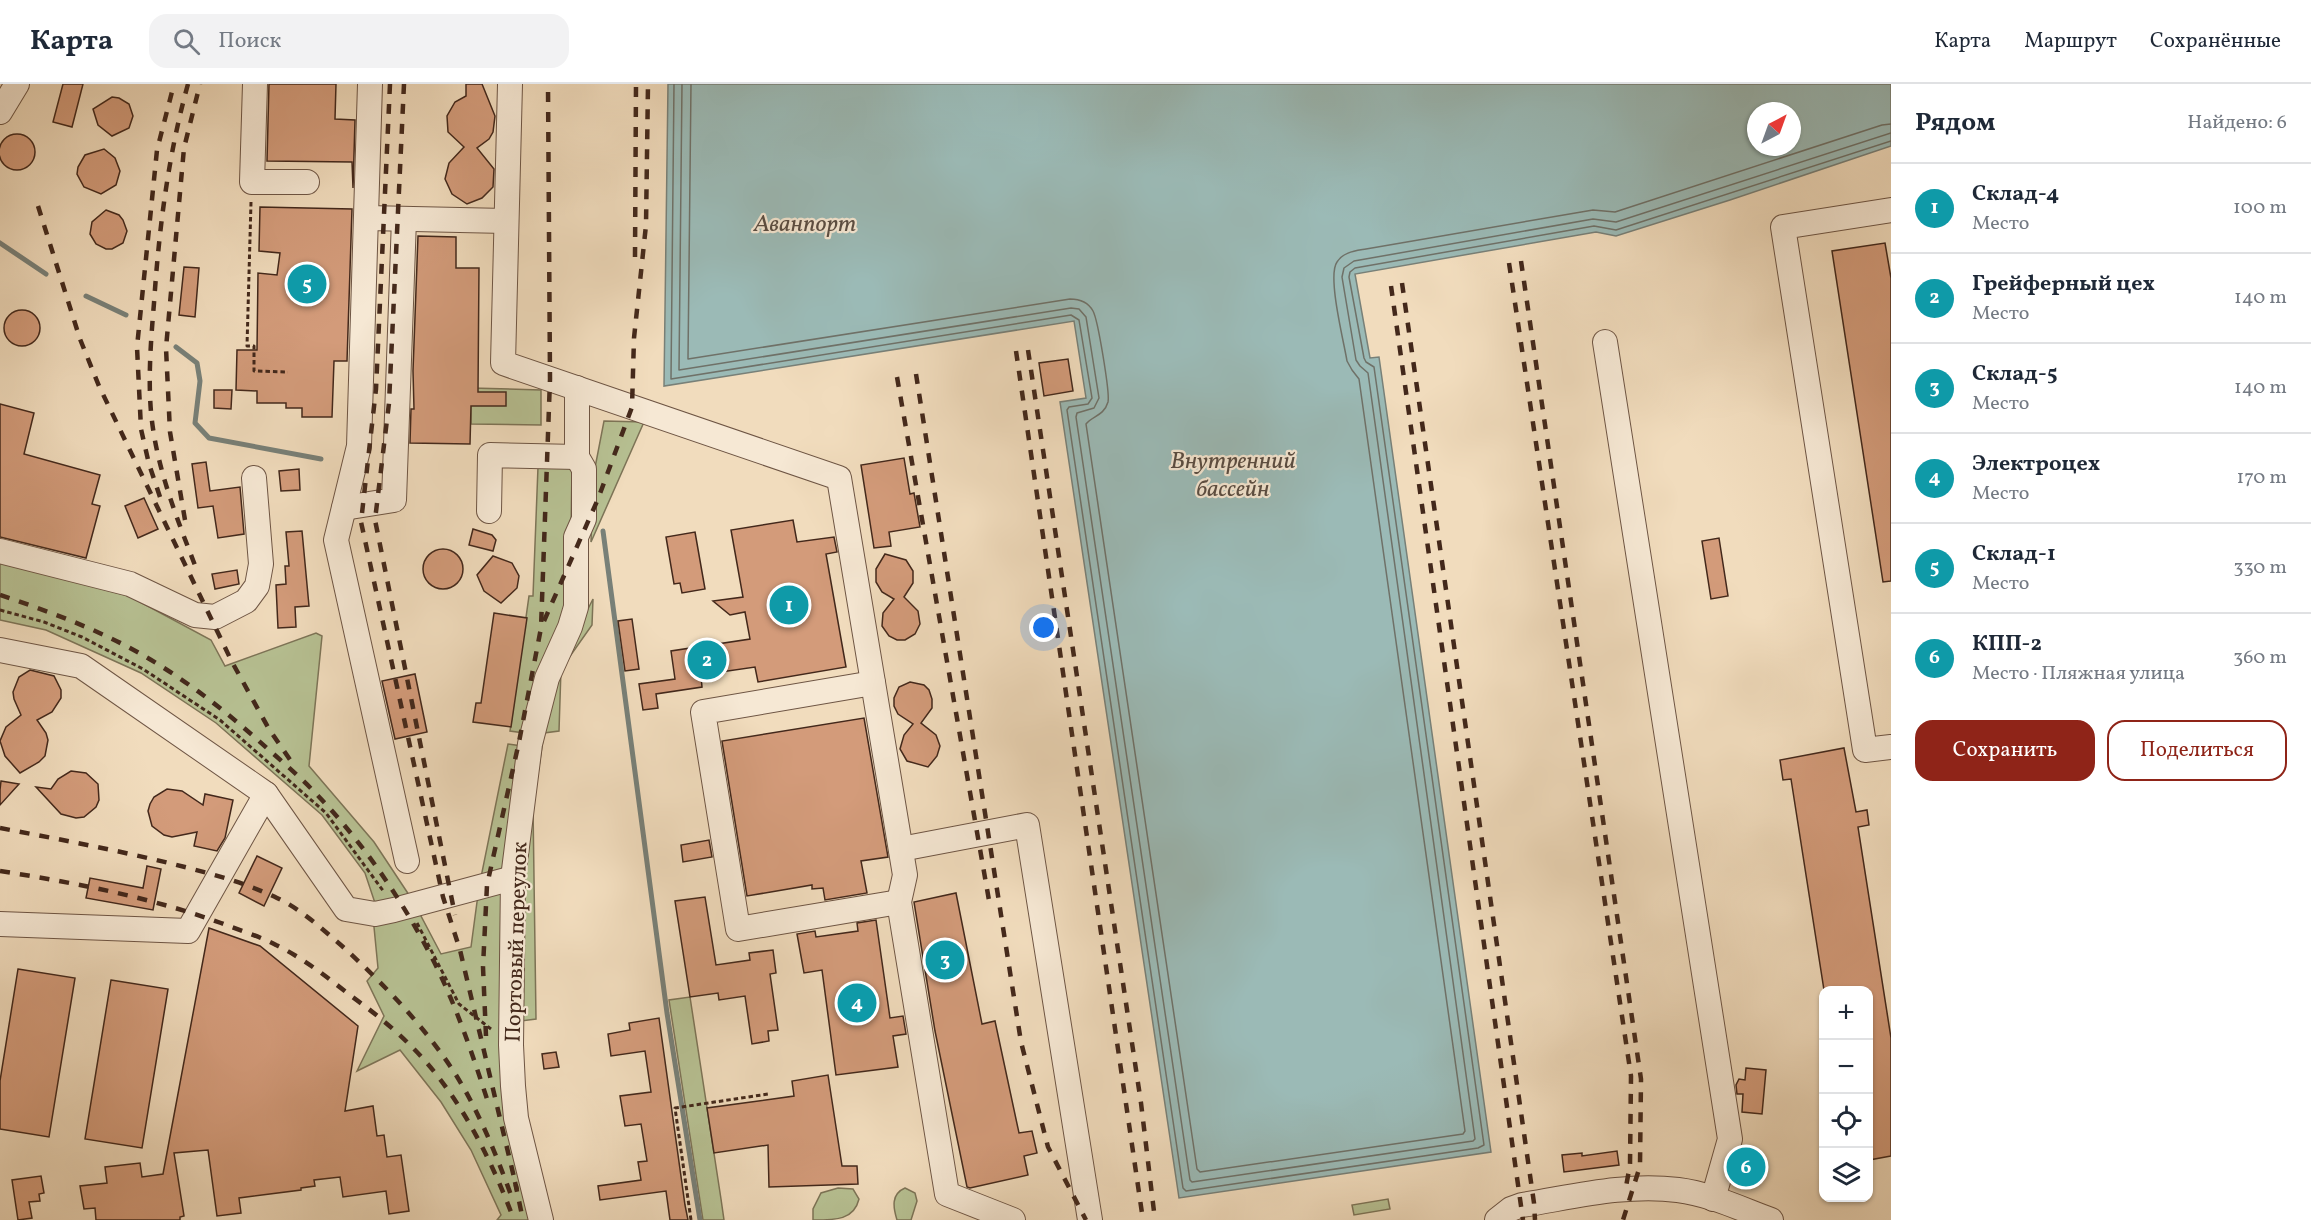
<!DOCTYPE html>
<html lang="ru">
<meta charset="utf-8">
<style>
:root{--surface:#fff;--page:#f2f2f3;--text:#1f2937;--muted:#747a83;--line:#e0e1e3;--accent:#8f2418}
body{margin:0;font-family:Vollkorn,serif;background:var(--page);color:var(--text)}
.controls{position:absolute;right:18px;bottom:18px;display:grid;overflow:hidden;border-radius:12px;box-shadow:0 2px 4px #0004}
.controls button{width:54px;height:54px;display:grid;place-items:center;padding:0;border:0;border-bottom:2px solid var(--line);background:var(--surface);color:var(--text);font:30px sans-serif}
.compass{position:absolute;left:1747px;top:18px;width:54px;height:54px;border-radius:50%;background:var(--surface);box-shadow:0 2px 4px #0004;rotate:41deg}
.you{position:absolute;left:1044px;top:544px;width:21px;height:21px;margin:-15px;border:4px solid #fff;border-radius:50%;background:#1a73e8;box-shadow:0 0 0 9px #1a73e833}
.badge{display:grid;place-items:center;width:39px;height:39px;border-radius:50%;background:var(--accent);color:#fff;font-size:20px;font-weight:700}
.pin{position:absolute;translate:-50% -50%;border:3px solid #fff;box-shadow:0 2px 6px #0006}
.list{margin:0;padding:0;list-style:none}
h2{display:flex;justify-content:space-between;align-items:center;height:78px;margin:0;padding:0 24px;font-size:26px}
h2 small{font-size:20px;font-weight:400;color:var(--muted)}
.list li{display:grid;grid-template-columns:39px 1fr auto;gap:18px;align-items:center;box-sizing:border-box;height:90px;padding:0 24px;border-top:2px solid var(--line)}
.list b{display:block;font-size:22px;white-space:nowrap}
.list p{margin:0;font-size:20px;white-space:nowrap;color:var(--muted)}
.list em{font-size:20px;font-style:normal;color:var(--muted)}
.actions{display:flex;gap:12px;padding:18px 24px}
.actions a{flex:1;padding:14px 0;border:2px solid var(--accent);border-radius:18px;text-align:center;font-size:21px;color:var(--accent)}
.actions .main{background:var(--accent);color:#fff}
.icon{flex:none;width:33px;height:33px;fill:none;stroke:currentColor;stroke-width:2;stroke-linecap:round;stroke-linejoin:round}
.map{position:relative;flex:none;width:1891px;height:1136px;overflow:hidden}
header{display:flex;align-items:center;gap:36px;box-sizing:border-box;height:84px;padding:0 30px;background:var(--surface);border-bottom:2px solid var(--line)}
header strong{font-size:28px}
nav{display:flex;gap:33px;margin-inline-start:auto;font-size:21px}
.search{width:420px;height:54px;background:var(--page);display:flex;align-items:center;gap:15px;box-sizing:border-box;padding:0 21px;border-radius:18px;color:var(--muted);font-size:22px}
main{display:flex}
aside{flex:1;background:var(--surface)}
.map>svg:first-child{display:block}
</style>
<header>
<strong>Карта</strong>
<div class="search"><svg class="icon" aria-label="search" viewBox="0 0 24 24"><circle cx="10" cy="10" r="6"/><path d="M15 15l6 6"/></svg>Поиск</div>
<nav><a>Карта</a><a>Маршрут</a><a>Сохранённые</a></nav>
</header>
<main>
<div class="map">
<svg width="1891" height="1136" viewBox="0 0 1891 1136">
<rect width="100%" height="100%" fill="#f1dcbd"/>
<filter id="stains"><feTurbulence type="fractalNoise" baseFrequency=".00333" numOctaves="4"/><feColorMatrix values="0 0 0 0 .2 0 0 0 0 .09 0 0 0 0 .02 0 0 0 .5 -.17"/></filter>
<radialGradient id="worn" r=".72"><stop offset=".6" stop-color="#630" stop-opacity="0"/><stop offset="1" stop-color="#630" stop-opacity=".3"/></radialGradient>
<g fill="#b7c193" stroke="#7d7457" stroke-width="1.5">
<path d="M471 304 541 306V341L471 340Z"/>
<path d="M604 337 644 338 591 458 593 394Z"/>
<path d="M538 383H572L570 515 524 649 510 647 529 512H533Z"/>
<path d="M0 477 129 512 211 556 225 582 316 549 322 552 309 682 374 758 413 817 441 870 471 863 479 803 508 660 522 662 507 791 534 1136H497L501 1131 471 1066 441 1018 400 966 357 987 384 932 367 897 378 884 374 843 376 822 365 789 322 731 216 639 141 589 46 546 0 536Z"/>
<path d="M593 515 592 541 561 585 559 647 544 649 533 723 536 935 521 937 523 786 535 667 559 582Z"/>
<path d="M690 913 721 1115 724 1136H703L669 916Z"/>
<path d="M838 1104 853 1105 859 1115C854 1136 836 1136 813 1136V1125L821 1109Z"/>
<path d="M905 1104 915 1109 917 1117 911 1136H897C893 1123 891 1110 905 1104Z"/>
<path d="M1388 1115 1390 1125 1354 1131 1352 1121Z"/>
</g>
<path fill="#9bbab6" stroke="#788078" stroke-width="1.5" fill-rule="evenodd" d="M668 0H1891V62L1730 116 1616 152 1596 148 1355 190 1370 274 1379 273 1491 1068 1179 1114 1060 318 1086 314 1074 237 664 302ZM1756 27H1792V63H1756Z"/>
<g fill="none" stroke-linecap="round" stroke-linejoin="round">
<g stroke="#6f7168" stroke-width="1.5">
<path d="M674 0 671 295 1071 231 1079 236 1092 314 1088 320 1069 323 1067 326 1183 1104 1186 1107 1478 1064 1484 1061 1374 283 1366 278 1364 274 1349 193 1350 188 1355 184 1594 142 1616 146 1891 57"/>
<path d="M682 0 679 286 1071 224 1079 225 1086 233 1099 314 1094 324 1077 329 1076 333 1190 1096 1192 1098 1473 1057 1475 1055 1368 289 1360 282 1356 276 1342 193 1344 184 1354 177 1593 135 1616 138 1891 49"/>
<path d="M691 0 688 275 1070 215C1079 215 1088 218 1093 227 1098 236 1110 309 1108 318 1104 332 1092 332 1086 340L1197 1085 1200 1088 1463 1050 1465 1047 1359 295 1352 286 1347 277C1344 258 1327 192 1337 178 1343 168 1355 167 1366 165L1593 126 1615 128 1882 41 1891 40"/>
</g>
<g stroke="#788078" stroke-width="5">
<path d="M0 159 46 190"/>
<path d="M86 212 126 231"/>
<path d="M176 263 197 279 200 297 195 339 209 354 321 375"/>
<path d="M603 447 667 929 700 1136"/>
</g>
</g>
<g fill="#d39b7a" stroke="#43281b" stroke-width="1.5">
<path d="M63 0H83L72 43 53 38Z"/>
<path d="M269 0H336L335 35 355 36 353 104 352 78 267 77Z"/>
<path d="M466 0H482L495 32 493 48 489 55 477 64 494 85 493 103 482 114 467 120 452 110 445 95 449 79 464 63 448 48 447 32 455 18 466 12Z"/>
<path d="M112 13 119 14 129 20 133 32 129 44 112 52 98 41 93 25Z"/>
<circle cx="17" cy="68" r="18"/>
<path d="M104 65 115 74 120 87 116 101 101 110 84 103 77 90 78 83 85 71Z"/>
<path d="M260 123 352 125 347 277H334L332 333H302V324H286V319H257V307L236 306 237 266H257L258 189 277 191 280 169 259 167Z"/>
<path d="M106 126 119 131 123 136 127 147 123 159 112 165H106L96 160 90 150 92 138Z"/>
<path d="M418 152 456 153V184H479L478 308H506V322H471L470 360 410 359 411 325H414L413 287Z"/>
<path d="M1885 159 1891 194V497L1883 498 1832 167Z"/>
<path d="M184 183 199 184 195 233 179 231Z"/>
<circle cx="22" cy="244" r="18"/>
<path d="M1068 275 1073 307 1044 312 1039 279Z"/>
<path d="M214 306H232L231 325 214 324Z"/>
<path d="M0 320 34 329 24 370 100 391 92 420 100 422 86 474 0 453Z"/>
<path d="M904 374 910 410 914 409 920 443 889 448 891 462 874 464 861 381Z"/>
<path d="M206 378 210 407 240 403 244 450 218 454 213 422 198 424 192 380Z"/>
<path d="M299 385 300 406 281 407 279 387Z"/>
<path d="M144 414 158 445 138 454 125 422Z"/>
<path d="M793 436 797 458 834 453 837 468 826 470 846 583 758 598 755 583 693 592H701L702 603 656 610 658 624 643 626 639 600 675 595 671 567 750 555 745 528 730 531 713 517 743 513 731 446Z"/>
<path d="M473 445 492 451 496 456 493 467 469 461Z"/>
<path d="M302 447 309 522 295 523 296 543 278 544 276 501 286 500 285 482H289L286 448Z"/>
<path d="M695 448 705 505 682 509 680 499 674 500 666 453Z"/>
<path d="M1719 454 1728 512 1711 515 1702 457Z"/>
<circle cx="443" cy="485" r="20"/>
<path d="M885 470 906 476 913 487V499L904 513 918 527 920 540 915 550 905 556H897L889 552 882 542 883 529 894 515 882 508 876 498V485Z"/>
<path d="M493 472 512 479 519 492 517 504 501 519 484 507 477 491Z"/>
<path d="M237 486 239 500 215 505 212 490Z"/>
<path d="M494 529 527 534 511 643 473 638 476 619H481Z"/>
<path d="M632 535 639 585 625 587 618 537Z"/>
<path d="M30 586 54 592 61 606V614L52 628 37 636 46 649 48 656 45 672 39 678 20 689 5 672 0 657 6 643 21 631 14 615 13 608 19 593Z"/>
<path d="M415 590 427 648 395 655 382 597Z"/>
<path d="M910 598 924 601 929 606 932 615V624L921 639 936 651 940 662 937 672 928 683 907 677 900 665 904 651 913 640 898 630 894 622V614L899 603Z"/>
<path d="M864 634 888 773 861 777 867 809 825 816 823 804 812 805V801L747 812 722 657Z"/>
<path d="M1844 664 1856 728 1867 726 1869 741 1858 743 1891 954V1072L1869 1076V906H1824L1791 695 1783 696 1780 676Z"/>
<path d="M71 687 86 689 98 700 99 716 96 723 84 733 76 734 61 730 36 703 51 705 58 695Z"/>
<path d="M1 697 19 700 0 721V706Z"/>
<path d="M167 705 182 707 203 721 205 710 233 716 225 754 217 767 194 762 197 748 172 753 164 751 152 742 148 727 150 720 154 713Z"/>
<path d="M709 756 712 773 683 778 681 761Z"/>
<path d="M257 772 282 784 264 822 239 809Z"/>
<path d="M147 782 161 785 153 826 86 814 90 794 143 804Z"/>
<path d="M956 809 982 940 995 937 1019 1049 1032 1047 1037 1069 1024 1072 1028 1091 970 1104 967 1103 935 947 914 818Z"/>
<path d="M705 813 716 881 750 876 749 869 773 866 776 889 770 890 778 946 768 947 769 957 752 960 745 912 719 916 718 909 690 913 675 817Z"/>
<path d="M876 836 890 934 903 932 906 950 893 952 898 983 836 991 822 886 804 889 797 850 815 847 816 853 858 847 857 839Z"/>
<path d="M209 844 260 862 358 942 345 1027 373 1022 377 1052 384 1051 387 1073 401 1071 409 1127 389 1130 386 1107 343 1113 340 1093 314 1096 315 1102 301 1104V1106L239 1114 241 1129 217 1132 208 1066 174 1069 184 1132 180 1133V1136H96L95 1124 84 1125 80 1102 107 1099 105 1083 140 1079 142 1093 163 1090Z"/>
<path d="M18 885 75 894 49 1053 0 1045V997Z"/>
<path d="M111 896 168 905 142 1064 85 1055Z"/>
<path d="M659 934 685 1121 688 1136H670L666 1107 600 1116 598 1102 641 1096 638 1078 647 1077 641 1040 625 1042 620 1012 651 1008 645 967 611 972 608 950 630 946 629 939Z"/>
<path d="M556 968 559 983 544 985 542 970Z"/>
<path d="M1746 984 1766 986 1762 1030 1742 1028 1743 1010H1737L1736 1001 1739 995 1745 996Z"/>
<path d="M828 991 842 1082H857L858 1100 769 1103 768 1061 714 1069 707 1024 794 1012 792 997Z"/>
<path d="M1617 1067 1619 1081 1564 1088 1562 1071 1582 1069V1072Z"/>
<path d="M1739 1074 1762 1079 1759 1093 1736 1088Z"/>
<path d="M41 1092 44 1109 39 1110 40 1117 29 1118 32 1134 18 1136 12 1096Z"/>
</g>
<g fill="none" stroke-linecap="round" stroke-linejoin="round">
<g stroke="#6e5544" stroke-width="26">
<g id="minor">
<path d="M255 0 252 98H307"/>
<path d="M370 0 359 362 336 456 407 777"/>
<path d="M510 0 503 279 839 394 905 791 899 818 947 1110 1013 1136"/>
<path d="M0 28 17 0"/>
<path d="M1891 126 1783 143 1865 666 1891 663"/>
<path d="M367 134 506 137"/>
<path d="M1605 258 1730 1055 1713 1115"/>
<path d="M577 373V304"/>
<path d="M344 424 394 416 404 135"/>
<path d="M489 427 490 371 577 373"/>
<path d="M0 467 130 500 195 531 215 533 246 517 257 502 261 480 254 394"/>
<path d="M0 566 81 582 266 710 188 847 0 840"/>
<path d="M873 599 703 628 738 845 899 818"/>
<path d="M266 710 346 825 375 830 394 826 513 794"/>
<path d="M901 765 1027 741 1090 1136"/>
<path d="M541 1136 516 1034 513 1002 511 961 513 794 530 660 547 594 570 543 576 523V453L584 435V385L577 373"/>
<path d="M1497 1136 1511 1125 1522 1121C1573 1113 1626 1099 1678 1106 1710 1110 1741 1125 1771 1136"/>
</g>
</g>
<g stroke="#43281b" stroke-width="3" stroke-dasharray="4.5 3" stroke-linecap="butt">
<path d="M251 118 247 262H254V287L288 288"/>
<path d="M0 526 44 538 82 553 143 585 220 636 326 729 384 808"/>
<path d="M417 839 459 920 491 945"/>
<path d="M691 1136 675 1024 768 1010"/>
</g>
<use href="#minor" stroke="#f6e8d4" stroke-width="24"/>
<g stroke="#43281b" stroke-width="4.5" stroke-dasharray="10 10" stroke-linecap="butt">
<path d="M188 0C168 72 159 145 154 219 151 255 148 292 151 328 156 384 178 437 198 489"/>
<path d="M390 0 376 305 361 438 443 813 460 866 517 1106"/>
<path d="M404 0 389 319 375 436 455 831"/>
<path d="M38 122 80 255 99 302 232 578 269 645 293 680"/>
<path d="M635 173 636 0"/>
<path d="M1521 177 1641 995 1640 1082 1623 1136"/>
<path d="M1509 179 1631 992 1630 1081 1625 1108"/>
<path d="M1402 199 1534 1119 1535 1136"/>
<path d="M1391 202 1523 1136"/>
<path d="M1028 266 1141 1019 1155 1136"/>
<path d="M1016 267 1143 1136"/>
<path d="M916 290 1021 958 1048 1063 1086 1136"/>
<path d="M897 293 990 822"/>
<path d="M160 413 149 380 141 345 137 263 157 66 174 0"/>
<path d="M185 436 170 348 166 264 184 64 200 0"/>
<path d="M0 511C36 523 72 536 106 552 162 578 213 616 259 657 280 676 303 695 322 716 365 762 402 816 431 872 455 918 471 966 487 1015"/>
<path d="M544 537 598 415 632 323 634 254 646 141 648 0"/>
<path d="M0 744C58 755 116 766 173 780 208 789 244 798 277 814 301 825 322 845 342 862 384 900 426 944 456 991 479 1028 496 1070 511 1111"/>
<path d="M0 787C76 799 149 813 221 839 239 846 259 852 276 861 303 874 327 893 351 912 372 927 392 943 410 961 458 1008 491 1074 514 1136"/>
<path d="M486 952 483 883 487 801 519 658 541 544 550 295 548 0"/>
<path d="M515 1098 523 1136"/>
</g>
</g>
<g text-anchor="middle" stroke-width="4.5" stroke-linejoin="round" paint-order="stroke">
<g font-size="22" fill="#43281b" stroke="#f6e8d4">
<text transform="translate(515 858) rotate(-88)" y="8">Портовый переулок</text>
</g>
<g font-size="24" font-style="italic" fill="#594c42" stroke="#f6e8d4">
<text x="805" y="147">Аванпорт</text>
<text x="1233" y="384">Внутренний<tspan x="1233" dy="28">бассейн</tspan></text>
</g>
</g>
<rect width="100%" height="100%" filter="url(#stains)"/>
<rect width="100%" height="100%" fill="url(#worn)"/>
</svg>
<div class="controls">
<button>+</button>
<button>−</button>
<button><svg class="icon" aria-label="locate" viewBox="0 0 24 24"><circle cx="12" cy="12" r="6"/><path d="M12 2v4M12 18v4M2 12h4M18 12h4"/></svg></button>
<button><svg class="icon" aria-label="layers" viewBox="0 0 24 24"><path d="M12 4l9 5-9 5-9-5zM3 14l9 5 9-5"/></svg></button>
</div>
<svg class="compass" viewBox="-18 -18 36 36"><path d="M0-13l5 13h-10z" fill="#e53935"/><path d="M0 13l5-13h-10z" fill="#747a83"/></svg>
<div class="you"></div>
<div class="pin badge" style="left:789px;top:521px;background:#0f9aa8">1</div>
<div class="pin badge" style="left:707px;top:576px;background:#0f9aa8">2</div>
<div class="pin badge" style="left:945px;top:876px;background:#0f9aa8">3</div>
<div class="pin badge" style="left:857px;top:919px;background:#0f9aa8">4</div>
<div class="pin badge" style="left:307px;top:200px;background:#0f9aa8">5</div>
<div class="pin badge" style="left:1746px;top:1083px;background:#0f9aa8">6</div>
</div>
<aside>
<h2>Рядом<small>Найдено: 6</small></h2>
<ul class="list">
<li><span class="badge" style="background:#0f9aa8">1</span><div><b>Склад-4</b><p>Место</p></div><em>100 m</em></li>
<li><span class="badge" style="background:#0f9aa8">2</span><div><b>Грейферный цех</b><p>Место</p></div><em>140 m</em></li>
<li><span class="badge" style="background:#0f9aa8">3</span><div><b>Склад-5</b><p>Место</p></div><em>140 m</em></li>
<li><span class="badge" style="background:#0f9aa8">4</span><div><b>Электроцех</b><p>Место</p></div><em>170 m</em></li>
<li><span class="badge" style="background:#0f9aa8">5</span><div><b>Склад-1</b><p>Место</p></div><em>330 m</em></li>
<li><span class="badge" style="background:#0f9aa8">6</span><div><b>КПП-2</b><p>Место · Пляжная улица</p></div><em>360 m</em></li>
</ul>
<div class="actions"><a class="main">Сохранить</a><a>Поделиться</a></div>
</aside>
</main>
